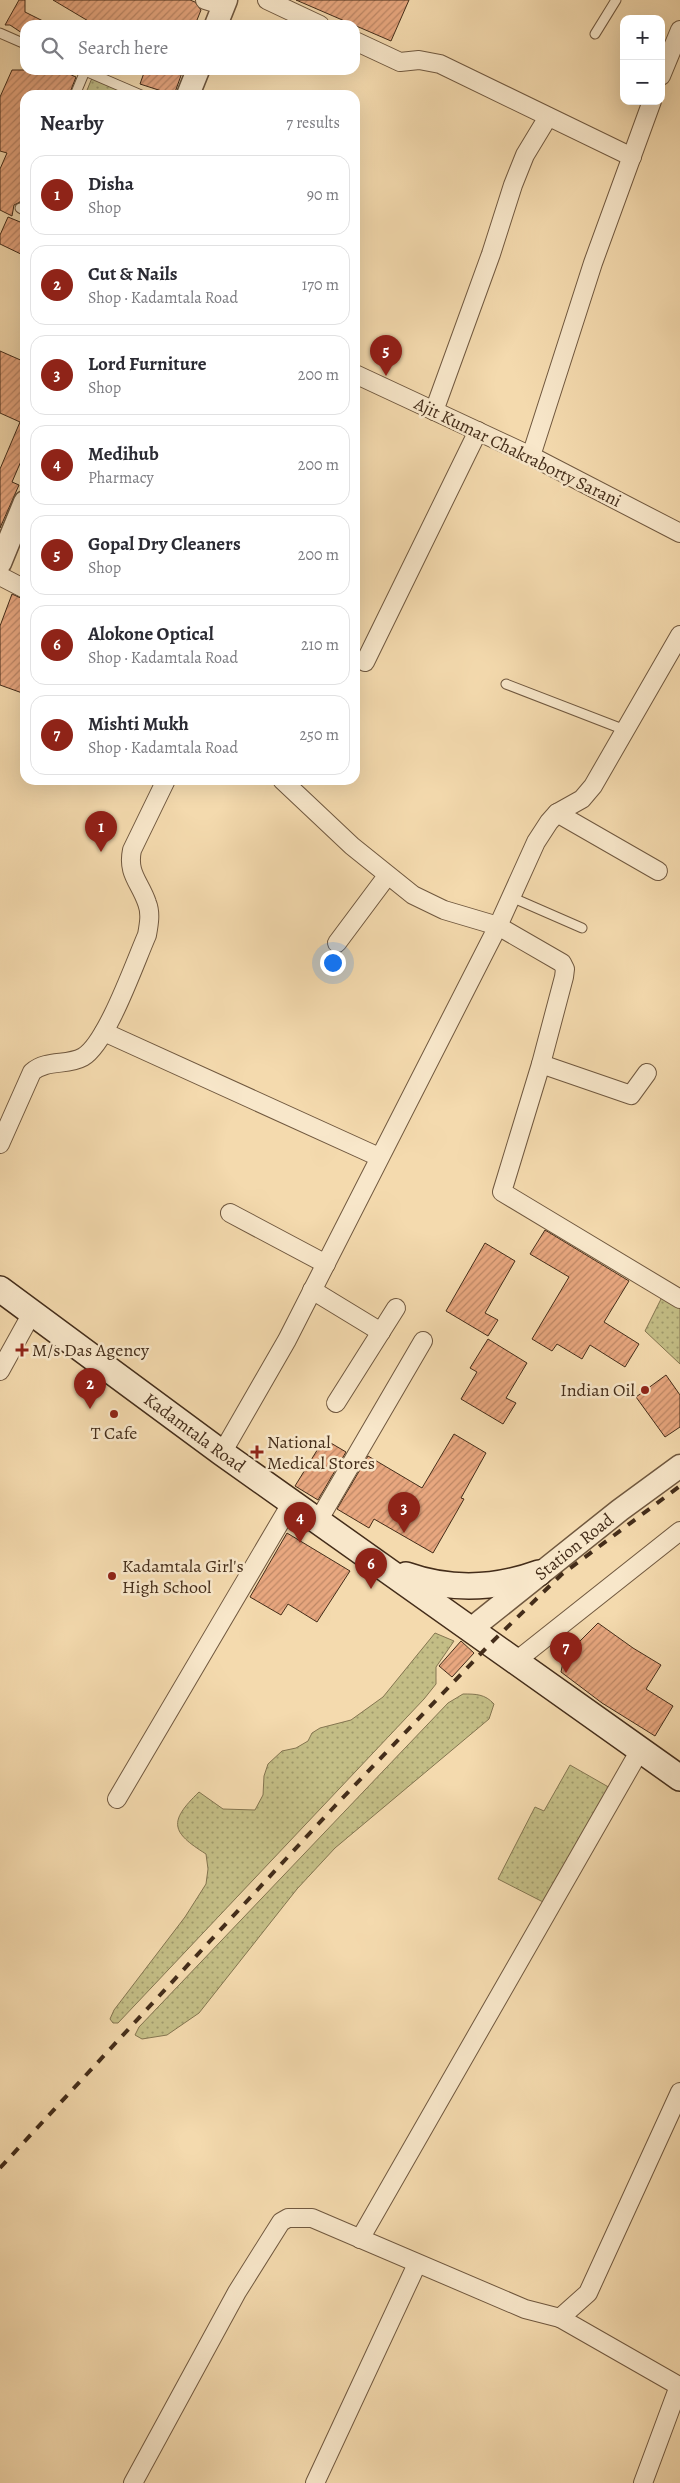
<!DOCTYPE html>
<meta charset="utf-8">
<style>
:root{--surface:#fff;--page:#f7f7f7;--text:#2b2b33;--muted:#7c7c81;--line:#e1e1e2;--accent:#8f2418}
body{margin:0;font-family:Alegreya,serif;background:var(--page);color:var(--text)}
.controls{position:absolute;right:15px;top:15px;display:grid;overflow:hidden;border-radius:10px;box-shadow:0 5px 20px #0002}
.controls button{width:45px;height:45px;display:grid;place-items:center;padding:0;border:0;border-bottom:1px solid var(--line);background:var(--surface);color:var(--text);font:25px sans-serif}
.you{position:absolute;left:332px;top:962px;width:18px;height:18px;margin:-12px;border:4px solid #fff;border-radius:50%;background:#1a73e8;box-shadow:0 0 0 8px #1a73e833}
.badge{display:grid;place-items:center;width:32px;height:32px;border-radius:50%;background:var(--accent);color:#fff;font-size:16px;font-weight:700}
.pin{position:absolute;translate:-50% -41px;filter:drop-shadow(0 1px 2px #0008)}
.pin::after{content:'';position:absolute;top:26px;width:18px;height:15px;background:inherit;clip-path:polygon(0 0,100% 0,50% 100%)}
.list{margin:0;padding:0;list-style:none}
h2{display:flex;justify-content:space-between;align-items:center;height:65px;margin:0;padding:0 20px;font-size:21px}
h2 small{font-size:16px;font-weight:400;color:var(--muted)}
.list li{display:grid;grid-template-columns:32px 1fr auto;gap:15px;align-items:center;box-sizing:border-box;height:80px;margin:0 10px 10px;padding:0 10px;border:1px solid var(--line);border-radius:15px}
.list b{display:block;font-size:19px;white-space:nowrap}
.list p{margin:0;font-size:16px;white-space:nowrap;color:var(--muted)}
.list em{font-size:16px;font-style:normal;color:var(--muted)}
.icon{flex:none;width:28px;height:28px;fill:none;stroke:currentColor;stroke-width:2;stroke-linecap:round;stroke-linejoin:round}
.map{position:relative;flex:none;width:680px;height:2483px;overflow:hidden}
.search{position:absolute;background:var(--surface);box-shadow:0 5px 20px #0002;left:20px;top:20px;width:340px;height:55px;display:flex;align-items:center;gap:12px;box-sizing:border-box;padding:0 18px;border-radius:15px;color:var(--muted);font-size:19px}
.panel{position:absolute;background:var(--surface);box-shadow:0 5px 20px #0002;left:20px;top:90px;width:340px;height:695px;border-radius:15px}
.map>svg:first-child{display:block}
</style>
<div class="map">
<svg width="680" height="2483" viewBox="0 0 680 2483">
<defs>
<pattern id="grass-dots" width="8" height="8" patternUnits="userSpaceOnUse" patternTransform="scale(1.25)"><rect width="8" height="8" fill="#c3bd85"/><path d="M2 2h.1M6 6h.1" fill="none" stroke="#a09a6c" stroke-width="1.8" stroke-linecap="round"/></pattern>
<pattern id="building-hatch" width="6" height="6" patternUnits="userSpaceOnUse" patternTransform="scale(1.25)"><rect width="6" height="6" fill="#e8a77f"/><path d="M-1 1l2-2M0 6l6-6M5 7l2-2" fill="none" stroke="#be8867"/></pattern>
</defs>
<rect width="100%" height="100%" fill="#f4daae"/>
<filter id="stains"><feTurbulence type="fractalNoise" baseFrequency=".004" numOctaves="4"/><feColorMatrix values="0 0 0 0 .2 0 0 0 0 .09 0 0 0 0 .02 0 0 0 .5 -.17"/></filter>
<radialGradient id="worn" r=".72"><stop offset=".6" stop-color="#630" stop-opacity="0"/><stop offset="1" stop-color="#630" stop-opacity=".3"/></radialGradient>
<g fill="url(#grass-dots)" stroke="#847550">
<path d="M92 78 135 95H85Z"/>
<path d="M664 1293 680 1302V1364L645 1331Z"/>
<path d="M435 1633 454 1641 436 1667V1684L424 1699 118 2023H113L110 2019 114 2010 185 1917 206 1884 208 1869 206 1854C171 1832 168 1822 199 1792L223 1809 255 1810 263 1795 264 1776 268 1764 282 1751 296 1748 308 1741 312 1733 320 1728 351 1720 383 1697Z"/>
<path d="M463 1694C476 1694 485 1694 494 1704L489 1719 335 1848 297 1889 199 2013 167 2035 142 2039 135 2035 139 2027 448 1703Z"/>
<path d="M570 1765 612 1789 545 1903 498 1879 535 1807 544 1811Z"/>
</g>
<g fill="url(#building-hatch)" stroke="#442d1a">
<path d="M19 0H25V12L51 25H25V35L10 25H5Z"/>
<path d="M53 0H190L195 2 201 10 195 25H95Z"/>
<path d="M296 0H409L391 41Z"/>
<path d="M12 70H60L76 77 69 95H25V192L20 202 14 205 12 216 0 210V169L7 153 0 151V97Z"/>
<path d="M145 70H183L174 95 140 84Z"/>
<path d="M8 217 25 224V256L0 244V235Z"/>
<path d="M0 351 25 362V452L12 482 19 485 0 528V469L20 422 0 413Z"/>
<path d="M12 594 25 600V694L0 685V626Z"/>
<path d="M545 1230 629 1281 604 1322 639 1344 625 1367 590 1345 582 1359 557 1344 552 1351 532 1339 569 1277 530 1254Z"/>
<path d="M485 1243 515 1261 485 1313 498 1320 488 1336 446 1311Z"/>
<path d="M488 1339 527 1363 506 1398 516 1403 503 1424 461 1399 477 1372 470 1368Z"/>
<path d="M666 1375 680 1395V1427L665 1437 636 1397Z"/>
<path d="M454 1434 486 1453 461 1498 464 1499 433 1553 374 1519 369 1528 337 1509 368 1456 422 1488Z"/>
<path d="M324 1439 346 1452 318 1500 295 1486Z"/>
<path d="M287 1533 350 1571 317 1622 288 1604 281 1615 250 1597Z"/>
<path d="M598 1623 633 1648 661 1665 646 1689 673 1706 655 1736 602 1703 561 1672 564 1657Z"/>
<path d="M461 1641 474 1653 452 1677 439 1666Z"/>
</g>
<g fill="none" stroke-linecap="round" stroke-linejoin="round">
<g stroke="#70583f" stroke-width="11">
<g id="service">
<path d="M0 33 25 44"/>
<path d="M595 34 616 0"/>
<path d="M83 70 141 95"/>
<path d="M75 95 85 71"/>
<path d="M20 208 25 211"/>
<path d="M506 684 625 730"/>
<path d="M511 897 582 928"/>
</g>
</g>
<g stroke="#70583f" stroke-width="20">
<g id="minor">
<path d="M205 0 224 6"/>
<path d="M267 0 320 25"/>
<path d="M355 41 400 62 419 60 440 64 632 157"/>
<path d="M661 76 680 30"/>
<path d="M355 374 531 456 680 533"/>
<path d="M434 411 491 254 513 185 525 155 548 117"/>
<path d="M531 456 593 263 652 101"/>
<path d="M0 576 25 589"/>
<path d="M365 662 478 431"/>
<path d="M282 780 352 846 413 895 444 910 498 926 562 963 565 969 564 977 541 1064 502 1192 680 1299"/>
<path d="M557 813 658 871"/>
<path d="M337 943 387 876"/>
<path d="M104 1032 379 1157"/>
<path d="M541 1064 631 1095 647 1073"/>
<path d="M0 1144 32 1072C47 1059 67 1066 83 1057 107 1043 135 962 147 935 149 924 151 913 147 903 140 882 127 874 132 850L166 780"/>
<path d="M230 1213 326 1264"/>
<path d="M312 1290 381 1332"/>
<path d="M0 1371 32 1313"/>
<path d="M336 1403 396 1308"/>
<path d="M222 1453 287 1340 498 926 536 842 549 822 557 813 582 799 593 786 680 635"/>
<path d="M318 1521 423 1341"/>
<path d="M516 1661 680 1531"/>
<path d="M117 1799 292 1502"/>
<path d="M360 2239 640 1750"/>
<path d="M560 2318 679 2386 643 2483"/>
<path d="M133 2483 237 2292 281 2222 288 2218H312L525 2309 560 2318 588 2293 680 2092"/>
<path d="M315 2483 417 2264"/>
</g>
</g>
<g stroke="#70583f" stroke-width="25">
<g id="tertiary">
<path d="M216 25 226 0"/>
<path d="M188 95 198 70"/>
<path d="M0 563 25 502"/>
<path id="s1" d="M471 1629 620 1510 680 1466"/>
</g>
</g>
<g stroke="#442d1a" stroke-width="28">
<g id="secondary">
<path id="s2" d="M0 1289 222 1453 680 1778"/>
<path d="M406 1575C451 1591 495 1589 539 1573"/>
</g>
</g>
<use href="#service" stroke="#f8e7ca" stroke-width="9"/>
<use href="#minor" stroke="#f8e7ca" stroke-width="18"/>
<use href="#tertiary" stroke="#f8e7ca" stroke-width="22"/>
<use href="#secondary" stroke="#f8e7ca" stroke-width="25"/>
<path stroke="#442d1a" stroke-width="4" stroke-dasharray="9 9" stroke-linecap="butt" d="M0 2168 334 1807 491 1643 561 1575 680 1486"/>
</g>
<g fill="#8f2418" stroke="#f8e7ca" stroke-width="2">
<path d="M19.5 1342.5h5v5h5v5h-5v5h-5v-5h-5v-5h5z"/>
<circle cx="645" cy="1390" r="5"/>
<circle cx="114" cy="1414" r="5"/>
<path d="M254.5 1444.5h5v5h5v5h-5v5h-5v-5h-5v-5h5z"/>
<circle cx="112" cy="1576" r="5"/>
</g>
<g text-anchor="middle" stroke-width="5" stroke-linejoin="round" paint-order="stroke">
<g font-size="18" fill="#442d1a" stroke="#f8e7ca">
<text transform="translate(518 452) rotate(26)" y="6">Ajit Kumar Chakraborty Sarani</text>
<text dy="6" stroke="none"><textPath href="#s2" startOffset="242">Kadamtala Road</textPath></text>
<text dy="6" stroke="none"><textPath href="#s1" startOffset="132">Station Road</textPath></text>
</g>
<g font-size="18" fill="#442d1a" stroke="#f8e7ca" text-anchor="start">
<text x="32" y="1356">M/s Das Agency</text>
<text x="635" y="1396" text-anchor="end">Indian Oil</text>
<text x="114" y="1439" text-anchor="middle">T Cafe</text>
<text x="267" y="1448">National<tspan x="267" dy="21">Medical Stores</tspan></text>
<text x="122" y="1572">Kadamtala Girl's<tspan x="122" dy="21">High School</tspan></text>
</g>
</g>
<rect width="100%" height="100%" filter="url(#stains)"/>
<rect width="100%" height="100%" fill="url(#worn)"/>
</svg>
<div class="controls">
<button>+</button>
<button>−</button>
</div>
<div class="you"></div>
<div class="pin badge" style="left:101px;top:852px">1</div>
<div class="pin badge" style="left:90px;top:1409px">2</div>
<div class="pin badge" style="left:404px;top:1533px">3</div>
<div class="pin badge" style="left:300px;top:1543px">4</div>
<div class="pin badge" style="left:386px;top:376px">5</div>
<div class="pin badge" style="left:371px;top:1589px">6</div>
<div class="pin badge" style="left:566px;top:1673px">7</div>
<div class="search"><svg class="icon" aria-label="search" viewBox="0 0 24 24"><circle cx="10" cy="10" r="6"/><path d="M15 15l6 6"/></svg>Search here</div>
<section class="panel">
<h2>Nearby<small>7 results</small></h2>
<ul class="list">
<li><span class="badge">1</span><div><b>Disha</b><p>Shop</p></div><em>90 m</em></li>
<li><span class="badge">2</span><div><b>Cut &amp; Nails</b><p>Shop · Kadamtala Road</p></div><em>170 m</em></li>
<li><span class="badge">3</span><div><b>Lord Furniture</b><p>Shop</p></div><em>200 m</em></li>
<li><span class="badge">4</span><div><b>Medihub</b><p>Pharmacy</p></div><em>200 m</em></li>
<li><span class="badge">5</span><div><b>Gopal Dry Cleaners</b><p>Shop</p></div><em>200 m</em></li>
<li><span class="badge">6</span><div><b>Alokone Optical</b><p>Shop · Kadamtala Road</p></div><em>210 m</em></li>
<li><span class="badge">7</span><div><b>Mishti Mukh</b><p>Shop · Kadamtala Road</p></div><em>250 m</em></li>
</ul>
</section>
</div>
